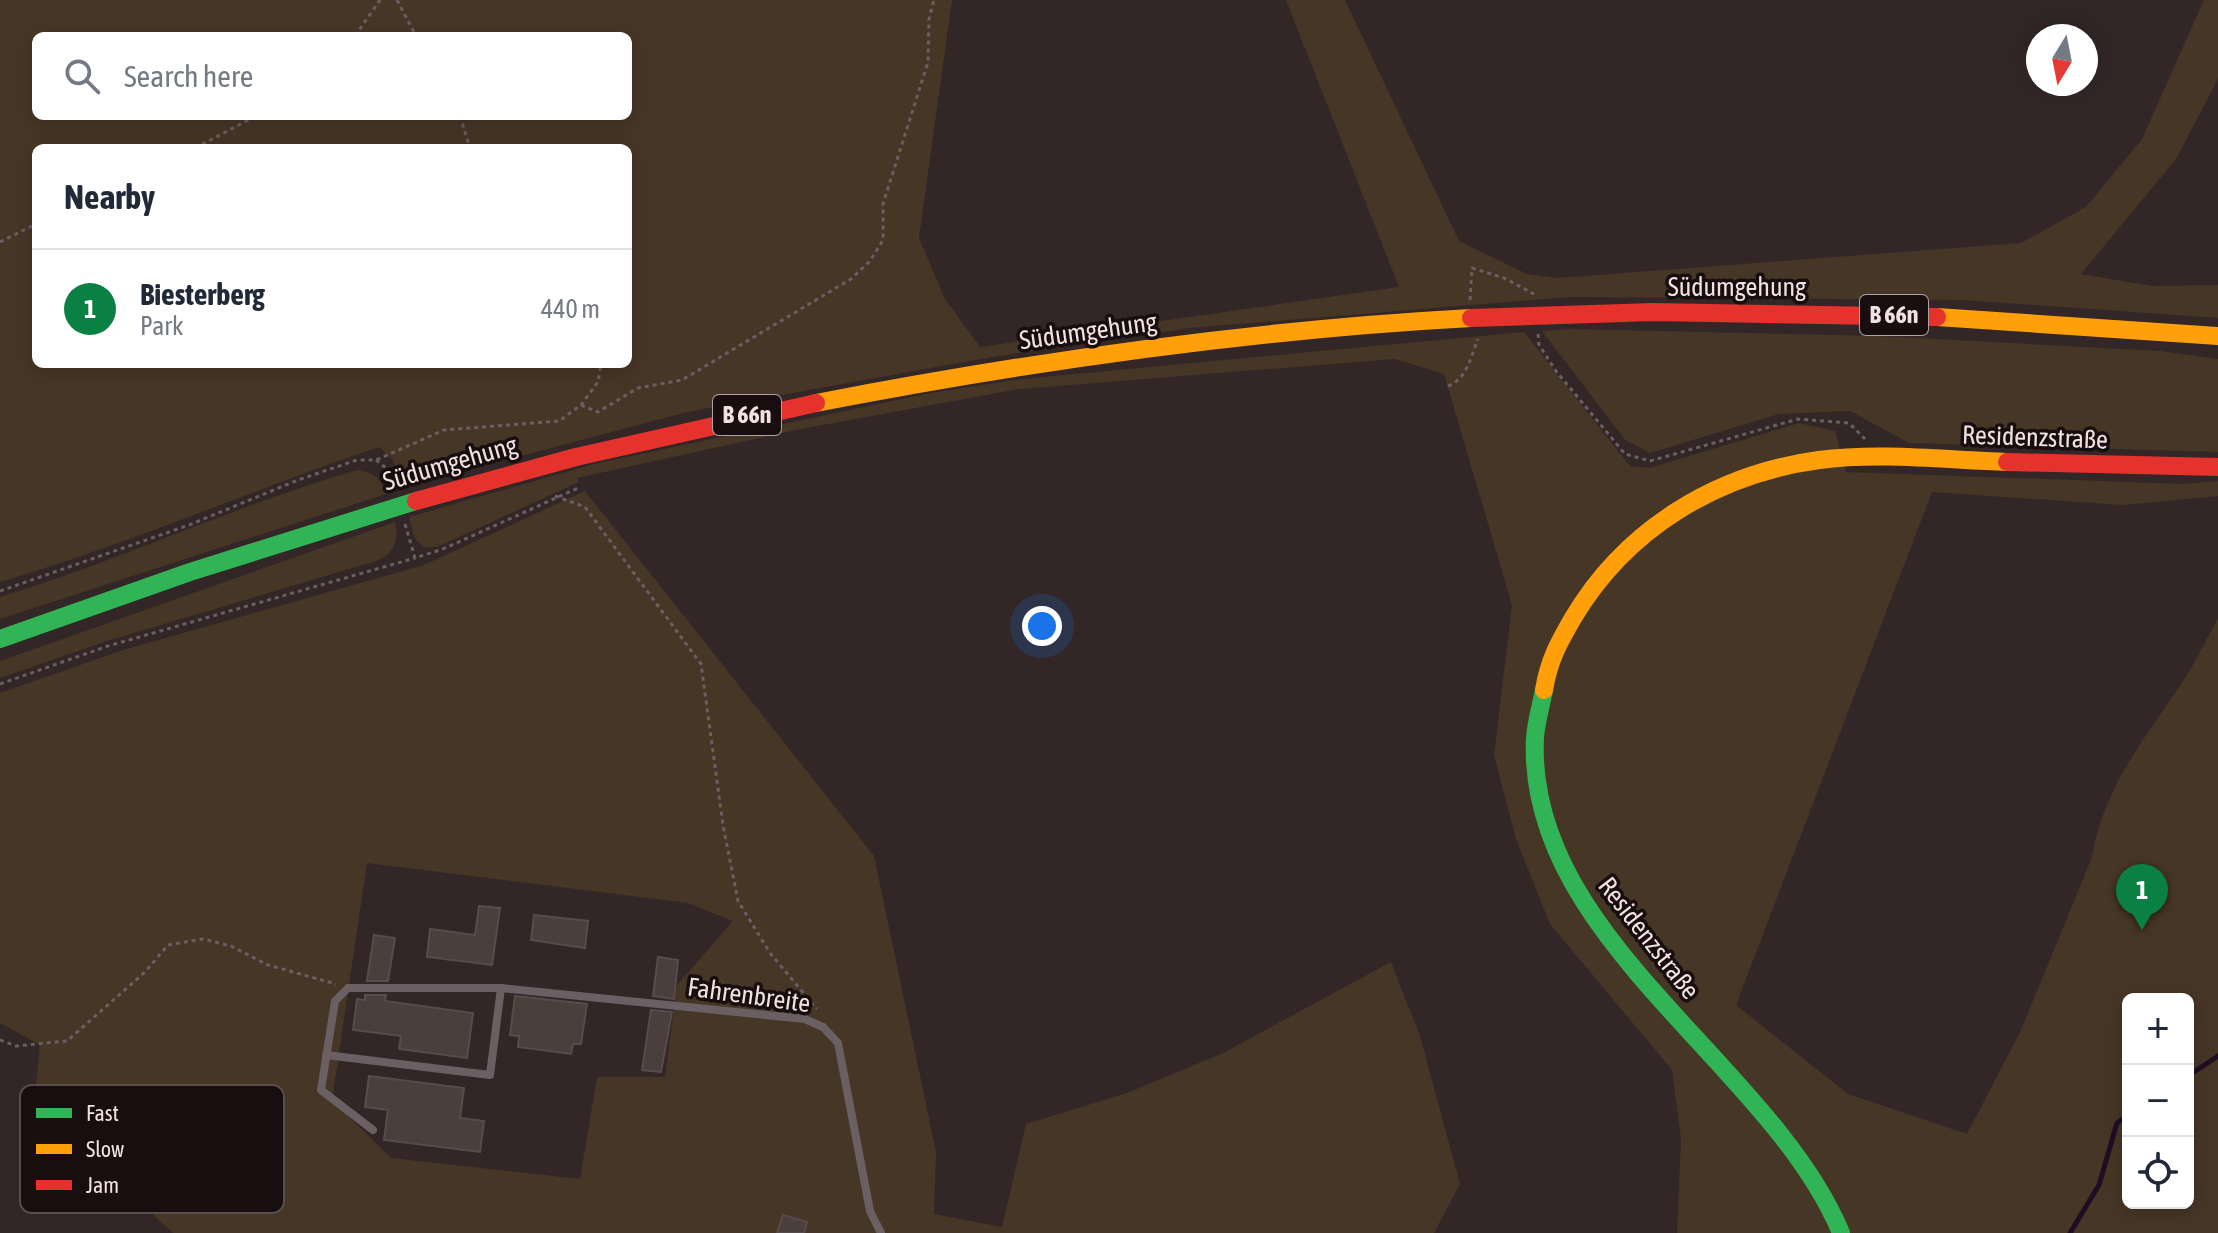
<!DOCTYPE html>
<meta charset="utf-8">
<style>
:root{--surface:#fff;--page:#f2f2f3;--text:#1f2937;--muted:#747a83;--line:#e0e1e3;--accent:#0b8043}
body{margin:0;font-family:"Asap Condensed",sans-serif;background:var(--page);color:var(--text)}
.controls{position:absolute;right:24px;bottom:24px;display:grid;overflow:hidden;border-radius:12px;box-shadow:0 4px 20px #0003}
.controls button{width:72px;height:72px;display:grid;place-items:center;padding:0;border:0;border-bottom:2px solid var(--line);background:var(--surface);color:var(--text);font:40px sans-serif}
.compass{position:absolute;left:2026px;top:24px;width:72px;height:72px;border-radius:50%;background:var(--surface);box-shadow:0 4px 20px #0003;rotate:190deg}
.you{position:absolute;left:1042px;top:626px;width:28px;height:28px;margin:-20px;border:6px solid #fff;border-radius:50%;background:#1a73e8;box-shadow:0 0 0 12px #1a73e833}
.badge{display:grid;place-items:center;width:52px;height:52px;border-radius:50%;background:var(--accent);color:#fff;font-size:26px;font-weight:700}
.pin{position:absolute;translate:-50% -66px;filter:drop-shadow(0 2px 4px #0008)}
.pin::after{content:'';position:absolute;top:42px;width:28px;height:24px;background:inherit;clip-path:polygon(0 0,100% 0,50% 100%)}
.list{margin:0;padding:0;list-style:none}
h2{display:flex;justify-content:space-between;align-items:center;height:104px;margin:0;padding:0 32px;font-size:34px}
h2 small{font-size:26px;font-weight:400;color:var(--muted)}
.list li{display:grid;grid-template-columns:52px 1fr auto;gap:24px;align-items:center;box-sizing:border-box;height:120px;padding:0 32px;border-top:2px solid var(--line)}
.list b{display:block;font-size:30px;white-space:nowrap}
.list p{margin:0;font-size:26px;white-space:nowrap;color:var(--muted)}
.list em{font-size:26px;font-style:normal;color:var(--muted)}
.icon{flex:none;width:44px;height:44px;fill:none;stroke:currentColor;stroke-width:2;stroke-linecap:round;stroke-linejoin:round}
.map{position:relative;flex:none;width:2218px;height:1233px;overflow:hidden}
.search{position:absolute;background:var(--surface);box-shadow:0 4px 20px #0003;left:32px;top:32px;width:600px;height:88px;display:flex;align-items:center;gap:20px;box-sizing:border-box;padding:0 28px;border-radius:12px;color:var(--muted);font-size:30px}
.panel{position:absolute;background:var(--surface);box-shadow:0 4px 20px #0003;left:32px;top:144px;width:600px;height:224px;border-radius:12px}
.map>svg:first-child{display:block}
</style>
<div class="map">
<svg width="2218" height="1233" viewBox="0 0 2218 1233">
<rect width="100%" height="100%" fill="#332627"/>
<g fill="#463626" fill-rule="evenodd">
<path d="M0 0H952L919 238 945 299 980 347 1399 287 1286 0H1345L1459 241 1527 274 1557 278 2021 243 2086 207 2142 139 2204 0H2218V79L2176 159 2081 274 2152 286 2218 285V318L1964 300 1569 297 1190 328 992 357 687 412 400 488 393 460 379 447C252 490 129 544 0 582ZM36 36H628V116H36ZM36 148H628V364H36Z"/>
<path d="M1571 329 1879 336 2160 351 2218 359V452L1909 443 1850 411 1779 414 1650 453 1625 440 1542 331Z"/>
<path d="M1524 332 1630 466 1649 468 1799 423 1835 431 1846 472 2184 484 2218 481V496L2124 505 1932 492 1736 1005 1848 1094 1967 1134 2021 1030 2092 857C2104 785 2147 736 2185 678 2197 659 2207 638 2218 618V1233H1677L1681 1139 1672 1070 1550 924 1516 839 1494 755 1512 605 1444 374 1395 359 1020 389 801 429 577 478 579 482 437 547H424L415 539 409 517 594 464 930 393 1022 379ZM2128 999H2188V1203H2128Z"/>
<path d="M357 470C374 473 380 477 386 494L0 619V597C121 560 236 505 357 470Z"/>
<path d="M585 491 874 856 936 1152 934 1214 1002 1227 1026 1124 1127 1093 1223 1053 1391 962 1420 1036 1460 1184 1434 1233H173L34 1106 40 1045 0 1023V693L123 650 424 565ZM367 863 688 903 733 921 677 985 665 1077H597L580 1179 391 1158 332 1100Z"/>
<path d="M395 522C399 541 395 553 376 561L107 641 0 678V661Z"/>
</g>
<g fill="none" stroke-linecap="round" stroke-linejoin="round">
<g stroke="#1e0e23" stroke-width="5">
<path d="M2188 1076 2218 1056"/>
<path d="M2070 1233 2099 1185 2117 1123 2128 1115"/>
</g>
</g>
<g fill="#4b3f3d" stroke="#574c4b" stroke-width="2">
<path d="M479 906 500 908 492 965 427 957 430 929 475 935Z"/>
<path d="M534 915 588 921 585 948 531 940Z"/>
<path d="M374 935 395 938 388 981H367Z"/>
<path d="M658 957 678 960 674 999 653 996Z"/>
<path d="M365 995H386L385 1001 473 1013 467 1058 399 1049 401 1036 353 1030 357 999 365 1000Z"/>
<path d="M515 996 587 1004 581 1044H573L571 1054 518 1047 519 1036 510 1035Z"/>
<path d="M651 1010 672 1012 661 1072 642 1070Z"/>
<path d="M369 1076 464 1088 460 1118 484 1121 480 1152 384 1140 388 1110 365 1107Z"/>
<path d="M783 1215 807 1222 804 1233H777Z"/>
</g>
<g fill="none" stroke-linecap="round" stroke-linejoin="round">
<g stroke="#695e62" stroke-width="3" stroke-dasharray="4 4" stroke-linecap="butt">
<path d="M397 0 416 36"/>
<path d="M355 36 380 0"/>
<path d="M460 116 470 148"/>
<path d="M195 148 256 116"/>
<path d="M0 242 36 224"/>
<path d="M1470 300 1472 268 1504 278 1534 294"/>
<path d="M1538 334 1539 345 1556 371 1625 454 1650 461 1798 419 1849 423 1865 439"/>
<path d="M1448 386C1467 379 1471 356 1478 339"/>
<path d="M581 405 598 412 638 388 682 380 851 279 870 261 883 240V204L928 62 929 19 934 0"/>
<path d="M376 460 386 468 395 485"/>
<path d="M555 496 585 507 701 664 723 825 738 901 770 953 817 1009"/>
<path d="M405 524 415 558 443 549 578 488"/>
<path d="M0 591 189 525 298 480 357 460H376L444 430 559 421 581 405 598 382 601 364"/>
<path d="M0 684 108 646 415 558"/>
<path d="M0 1040 16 1046 67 1041 145 972 168 945 203 939 231 946 268 965 336 984"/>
</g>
<g stroke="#6a5f63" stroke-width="8">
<path d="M326 1055 490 1075 501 988"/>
<path d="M373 1130 321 1090 335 1001 348 988H501L805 1019 823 1027 838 1043 870 1211 881 1233"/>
</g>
<g stroke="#30b455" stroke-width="18">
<path d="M0 639 190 572 416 501"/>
<path d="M1544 690C1541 706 1536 722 1535 738 1525 937 1771 1064 1841 1233"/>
</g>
<g stroke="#ff9f0a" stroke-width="18">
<path d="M1937 317 2218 336"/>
<path d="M816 403C1033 361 1250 330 1471 318"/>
<path d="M1544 690C1549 660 1558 644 1573 618 1626 529 1716 474 1819 460 1880 452 1946 460 2007 462"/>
</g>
<g stroke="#e5322d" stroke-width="18">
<path d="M1471 318 1653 312 1937 317"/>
<path d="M2007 462 2218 467"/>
<path d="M416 501 576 457 816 403"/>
</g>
</g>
<g text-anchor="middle" stroke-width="7" stroke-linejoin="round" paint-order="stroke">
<g fill="#180e0f" stroke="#b0a2a3" stroke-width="2">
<rect x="1860" y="295" width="68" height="40" rx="6"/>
<rect x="713" y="395" width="68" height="40" rx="6"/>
</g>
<g font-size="24" font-weight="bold" fill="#f1e1e2">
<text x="1894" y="323">B 66n</text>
<text x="747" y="423">B 66n</text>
</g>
<g font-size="26" fill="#f1e1e2" stroke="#180e0f">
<text x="1737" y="296">Südumgehung</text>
<text transform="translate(1088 331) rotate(-8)" y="9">Südumgehung</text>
<text transform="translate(2035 437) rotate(2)" y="9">Residenzstraße</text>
<text transform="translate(450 463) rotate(-16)" y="9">Südumgehung</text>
<text transform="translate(1649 938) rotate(52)" y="9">Residenzstraße</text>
<text transform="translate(749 995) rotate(8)" y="9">Fahrenbreite</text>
</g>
</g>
<rect x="20" y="1085" width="264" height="128" rx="12" fill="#180e0f" stroke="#594d4e" stroke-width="2"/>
<rect x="36" y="1108" width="36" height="10" fill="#30b455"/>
<rect x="36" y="1144" width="36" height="10" fill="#ff9f0a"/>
<rect x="36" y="1180" width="36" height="10" fill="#e5322d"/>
<g font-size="22" fill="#f1e1e2">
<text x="86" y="1121">Fast</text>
<text x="86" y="1157">Slow</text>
<text x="86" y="1193">Jam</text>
</g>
</svg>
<div class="controls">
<button>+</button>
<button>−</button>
<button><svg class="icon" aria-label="locate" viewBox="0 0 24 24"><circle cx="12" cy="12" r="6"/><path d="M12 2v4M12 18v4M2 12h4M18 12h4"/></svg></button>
</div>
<svg class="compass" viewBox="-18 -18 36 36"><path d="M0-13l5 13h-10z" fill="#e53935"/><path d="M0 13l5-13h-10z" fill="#747a83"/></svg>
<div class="you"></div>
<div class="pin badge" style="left:2142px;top:930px">1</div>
<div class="search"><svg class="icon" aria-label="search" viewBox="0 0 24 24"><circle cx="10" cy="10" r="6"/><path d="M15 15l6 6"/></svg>Search here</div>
<section class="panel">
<h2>Nearby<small></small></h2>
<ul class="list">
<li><span class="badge">1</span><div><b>Biesterberg</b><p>Park</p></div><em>440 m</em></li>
</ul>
</section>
</div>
